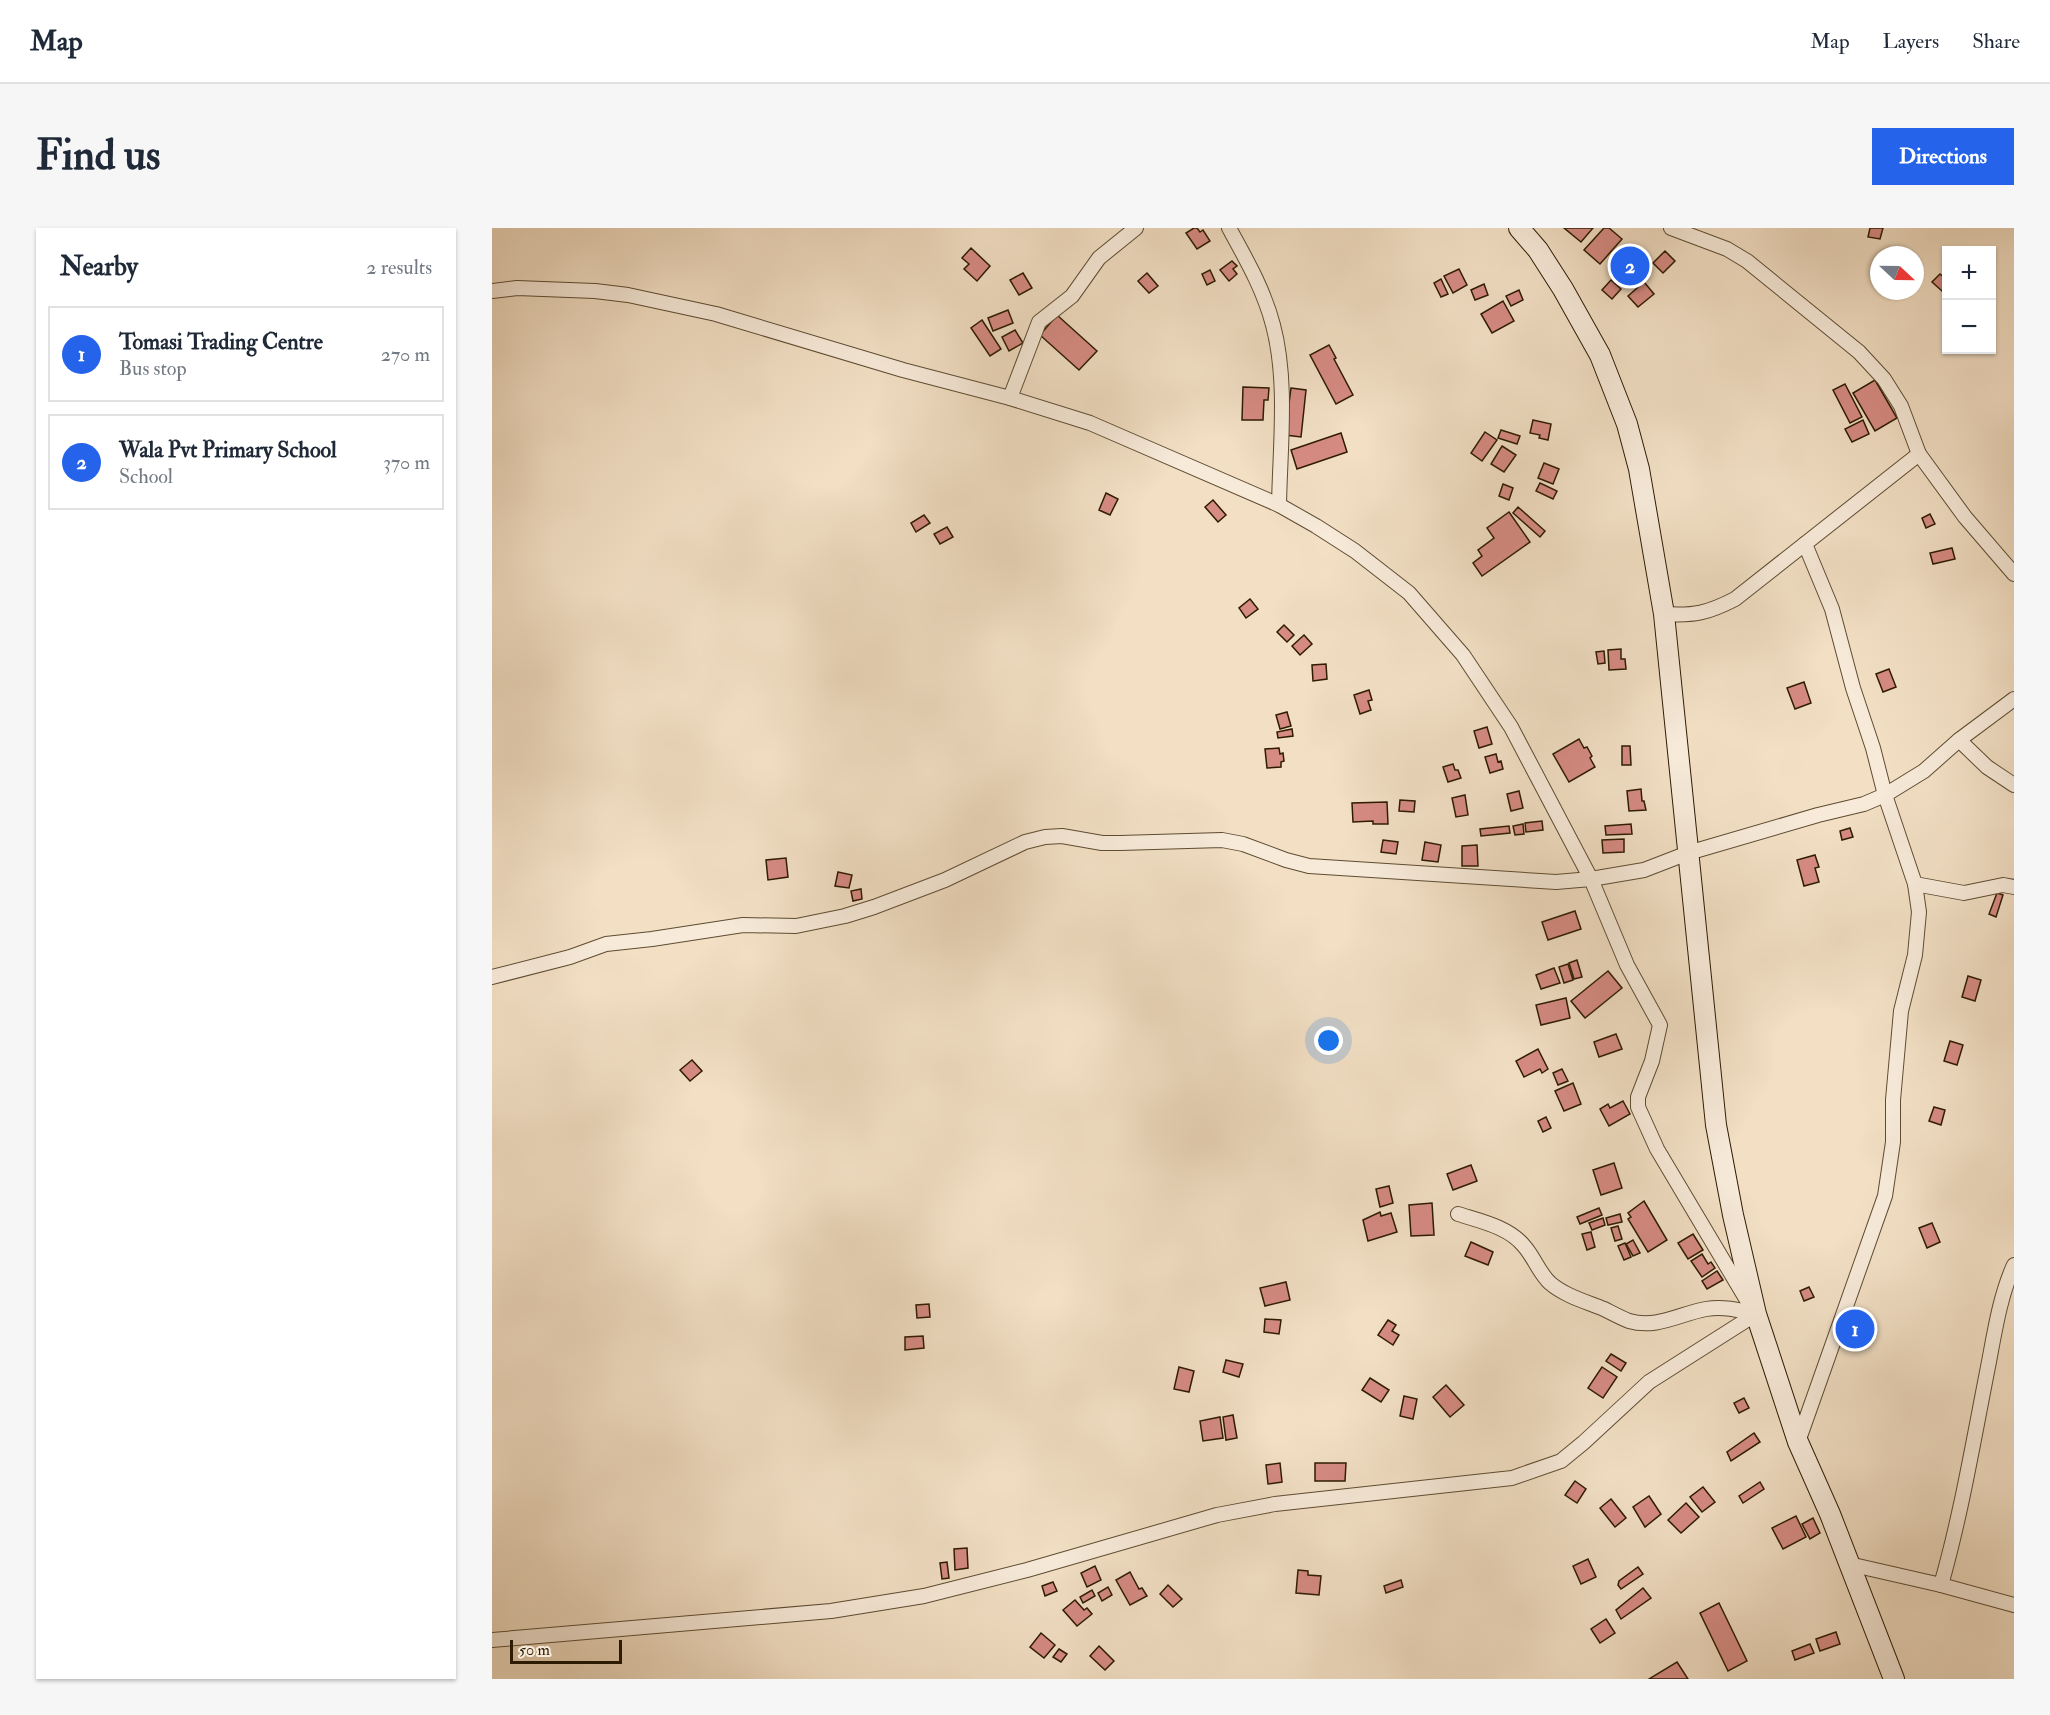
<!DOCTYPE html>
<meta charset="utf-8">
<style>
:root{--surface:#fff;--page:#f6f6f7;--text:#1f2937;--muted:#747a83;--line:#e0e1e3;--accent:#2563eb}
body{margin:0;font-family:"IM FELL Double Pica",serif;background:var(--page);color:var(--text)}
.controls{position:absolute;right:18px;top:18px;display:grid;overflow:hidden;border-radius:0px;box-shadow:0 2px 4px #0004}
.controls button{width:54px;height:54px;display:grid;place-items:center;padding:0;border:0;border-bottom:2px solid var(--line);background:var(--surface);color:var(--text);font:30px sans-serif}
.compass{position:absolute;left:1378px;top:18px;width:54px;height:54px;border-radius:50%;background:var(--surface);box-shadow:0 2px 4px #0004;rotate:112deg}
.scale{position:absolute;left:18px;bottom:15px;width:112px;box-sizing:border-box;padding-left:6px;border:3px solid #2d1b02;border-top:0;font-size:16px;line-height:21px;white-space:nowrap;color:#2d1b02;-webkit-text-stroke:4px #f7ead9;paint-order:stroke}
.you{position:absolute;left:837px;top:813px;width:21px;height:21px;margin:-15px;border:4px solid #fff;border-radius:50%;background:#1a73e8;box-shadow:0 0 0 9px #1a73e833}
.badge{display:grid;place-items:center;width:39px;height:39px;border-radius:50%;background:var(--accent);color:#fff;font-size:20px;font-weight:700}
.pin{position:absolute;translate:-50% -50%;border:3px solid #fff;box-shadow:0 2px 6px #0006}
.list{margin:0;padding:0;list-style:none}
h2{display:flex;justify-content:space-between;align-items:center;height:78px;margin:0;padding:0 24px;font-size:26px}
h2 small{font-size:20px;font-weight:400;color:var(--muted)}
.list li{display:grid;grid-template-columns:39px 1fr auto;gap:18px;align-items:center;box-sizing:border-box;height:96px;margin:0 12px 12px;padding:0 12px;border:2px solid var(--line);border-radius:0px}
.list b{display:block;font-size:22px;white-space:nowrap}
.list p{margin:0;font-size:20px;white-space:nowrap;color:var(--muted)}
.list em{font-size:20px;font-style:normal;color:var(--muted)}
.map{position:relative;flex:none;width:1522px;height:1451px;overflow:hidden;border-radius:0px}
header{display:flex;align-items:center;gap:36px;box-sizing:border-box;height:84px;padding:0 30px;background:var(--surface);border-bottom:2px solid var(--line)}
header strong{font-size:28px}
nav{display:flex;gap:33px;margin-inline-start:auto;font-size:21px}
.intro{display:flex;align-items:center;justify-content:space-between;box-sizing:border-box;height:144px;padding:0 36px}
h1{margin:0;font-size:42px}
.button{padding:15px 27px;border-radius:0px;background:var(--accent);color:#fff;font-size:21px;font-weight:700}
main{display:flex;gap:36px;padding:0 36px}
aside{flex:1;background:var(--surface);border-radius:0px;box-shadow:0 2px 4px #0004}
.map>svg:first-child{display:block}
</style>
<header>
<strong>Map</strong>
<nav><a>Map</a><a>Layers</a><a>Share</a></nav>
</header>
<div class="intro"><h1>Find us</h1><a class="button">Directions</a></div>
<main>
<aside>
<h2>Nearby<small>2 results</small></h2>
<ul class="list">
<li><span class="badge">1</span><div><b>Tomasi Trading Centre</b><p>Bus stop</p></div><em>270 m</em></li>
<li><span class="badge">2</span><div><b>Wala Pvt Primary School</b><p>School</p></div><em>370 m</em></li>
</ul>
</aside>
<div class="map">
<svg width="1522" height="1451" viewBox="0 0 1522 1451">
<rect width="100%" height="100%" fill="#f2dfc4"/>
<filter id="stains"><feTurbulence type="fractalNoise" baseFrequency=".00333" numOctaves="4"/><feColorMatrix values="0 0 0 0 .2 0 0 0 0 .09 0 0 0 0 .02 0 0 0 .5 -.17"/></filter>
<radialGradient id="worn" r=".72"><stop offset=".6" stop-color="#630" stop-opacity="0"/><stop offset="1" stop-color="#630" stop-opacity=".3"/></radialGradient>
<g fill="#d68b83" stroke="#2d1b02" stroke-width="1.5">
<path d="M702 0H705L708 4 711 2 718 13 705 21 694 5Z"/>
<path d="M1072 0H1101L1089 14Z"/>
<path d="M1112 0H1117L1130 11 1108 36 1092 22Z"/>
<path d="M1378 0H1391L1388 11 1376 9Z"/>
<path d="M479 20 498 38 485 53 472 41 477 36 470 30Z"/>
<path d="M1173 23 1183 33 1171 45 1161 35Z"/>
<path d="M740 33 745 38 741 41 745 46 737 53 728 42Z"/>
<path d="M967 41 975 57 961 65 952 48Z"/>
<path d="M718 42 723 53 715 57 710 46Z"/>
<path d="M531 45 540 60 527 67 518 52Z"/>
<path d="M655 45 666 58 657 65 646 53Z"/>
<path d="M1448 46 1454 51V58L1450 63 1440 54Z"/>
<path d="M949 51 956 66 949 69 942 55Z"/>
<path d="M1119 52 1129 61 1120 71 1110 62Z"/>
<path d="M1152 54 1162 66 1146 79 1136 68Z"/>
<path d="M992 56 996 67 983 72 979 62Z"/>
<path d="M1027 62 1031 72 1019 78 1014 68Z"/>
<path d="M1011 73 1022 93 1000 105 989 86Z"/>
<path d="M516 82 521 95 501 103 496 90Z"/>
<path d="M565 87 605 123 587 142 548 107Z"/>
<path d="M490 92 509 121 498 128 479 100Z"/>
<path d="M523 102 531 115 517 123 510 109Z"/>
<path d="M837 117 844 130 842 131 861 167 844 176 818 127Z"/>
<path d="M1383 152 1405 190 1383 203 1361 165Z"/>
<path d="M1353 156 1370 189 1358 195 1341 162Z"/>
<path d="M751 159 777 160 776 172H772L771 192H750Z"/>
<path d="M799 160 814 162 809 209 793 207Z"/>
<path d="M1041 192 1059 196 1056 212 1047 210 1048 207 1038 205Z"/>
<path d="M1371 192 1377 206 1360 214 1353 201Z"/>
<path d="M1009 202 1028 208 1025 216 1006 210Z"/>
<path d="M993 204 1005 212 990 233 979 225Z"/>
<path d="M849 205 855 224 805 241 799 222Z"/>
<path d="M1010 218 1024 227 1012 244 999 236Z"/>
<path d="M1052 235 1067 241 1061 256 1046 250Z"/>
<path d="M1048 255 1065 263 1061 271 1044 263Z"/>
<path d="M1011 256 1021 260 1017 272 1007 268Z"/>
<path d="M614 265 626 271 618 287 607 282Z"/>
<path d="M721 272 734 287 726 294 713 279Z"/>
<path d="M1026 279 1053 303 1048 309 1021 285Z"/>
<path d="M1017 284 1038 314 990 348 981 335 990 328 986 322 1002 310 995 300Z"/>
<path d="M1438 286 1443 296 1434 300 1430 290Z"/>
<path d="M432 287 438 295 424 304 419 295Z"/>
<path d="M455 299 461 309 448 316 442 306Z"/>
<path d="M1460 320 1463 331 1441 336 1438 325Z"/>
<path d="M758 371 766 381 754 390 747 380Z"/>
<path d="M792 397 802 407 795 414 785 404Z"/>
<path d="M812 407 820 416 808 427 800 418Z"/>
<path d="M1129 421V431H1133L1134 441 1117 442 1116 422Z"/>
<path d="M1112 423 1113 435 1106 436 1104 424Z"/>
<path d="M834 436 835 451 821 453 820 437Z"/>
<path d="M1397 441 1404 459 1391 464 1384 446Z"/>
<path d="M1312 454 1319 475 1303 481 1295 460Z"/>
<path d="M877 462 880 472 876 473 879 482 868 486 862 467Z"/>
<path d="M795 484 799 498 788 501 784 487Z"/>
<path d="M995 499 1000 516 987 520 982 503Z"/>
<path d="M800 501 801 508 786 510 785 504Z"/>
<path d="M1087 511 1092 520 1095 519 1100 528 1098 530 1103 539 1077 554 1061 526Z"/>
<path d="M1130 518H1138L1139 537H1130Z"/>
<path d="M787 520 788 526 791 525 792 533 789 534V539L775 540 773 521Z"/>
<path d="M1004 526 1006 534 1009 533 1011 541 998 545 993 529Z"/>
<path d="M961 536 963 542H966L969 550 956 554 951 539Z"/>
<path d="M1149 561 1150 573H1152L1154 582 1137 583 1135 563Z"/>
<path d="M1027 563 1031 580 1019 583 1015 566Z"/>
<path d="M973 567 976 587 964 589 960 570Z"/>
<path d="M908 572 923 573 922 584 907 583Z"/>
<path d="M895 574 896 596H881V593L861 594 860 575Z"/>
<path d="M1050 593 1051 602 1034 604 1033 595Z"/>
<path d="M1031 596 1032 606 1023 607 1021 598Z"/>
<path d="M1139 596 1140 606 1114 607 1113 598Z"/>
<path d="M1017 598 1018 605 989 608 988 601Z"/>
<path d="M1358 600 1361 609 1350 612 1348 603Z"/>
<path d="M1132 611V624L1111 625 1110 612Z"/>
<path d="M891 612 906 614 904 626 889 624Z"/>
<path d="M933 614 949 617 946 634 930 632Z"/>
<path d="M985 617 986 638H970V618Z"/>
<path d="M1323 627 1327 639 1323 640 1327 654 1312 658 1305 632Z"/>
<path d="M294 630 296 649 276 652 274 632Z"/>
<path d="M346 644 360 647 357 660 343 658Z"/>
<path d="M369 661 370 671 361 673 359 663Z"/>
<path d="M1505 665 1511 667 1504 689 1497 686Z"/>
<path d="M1083 683 1089 701 1056 712 1050 694Z"/>
<path d="M1085 732 1090 749 1082 751 1077 735Z"/>
<path d="M1076 736 1081 752 1072 755 1067 739Z"/>
<path d="M1062 740 1068 755 1049 761 1044 747Z"/>
<path d="M1116 743 1130 760 1093 790 1079 773Z"/>
<path d="M1476 748 1489 752 1483 773 1470 769Z"/>
<path d="M1074 770 1078 790 1049 797 1044 777Z"/>
<path d="M1124 806 1130 821 1107 829 1102 814Z"/>
<path d="M1458 813 1471 817 1465 837 1452 833Z"/>
<path d="M1046 821 1056 841 1050 845 1048 841 1032 849 1024 833Z"/>
<path d="M200 832 210 843 198 853 188 842Z"/>
<path d="M1070 841 1076 853 1066 857 1061 845Z"/>
<path d="M1081 855 1089 876 1072 883 1063 863Z"/>
<path d="M1131 873 1138 886 1117 898 1108 881 1116 876 1118 880Z"/>
<path d="M1442 879 1453 882 1449 897 1437 893Z"/>
<path d="M1054 889 1059 900 1051 904 1046 893Z"/>
<path d="M1122 935 1130 960 1109 967 1101 942Z"/>
<path d="M979 937 985 953 961 962 955 946Z"/>
<path d="M897 958 901 975 888 979 884 961Z"/>
<path d="M1152 973 1175 1012 1156 1024 1136 991 1139 989 1136 985Z"/>
<path d="M940 975 942 1007 919 1008 917 977Z"/>
<path d="M1107 980 1110 987 1088 996 1085 989Z"/>
<path d="M888 984 889 988 899 985 905 1004 876 1013 871 992Z"/>
<path d="M1128 986 1130 994 1116 997 1114 990Z"/>
<path d="M1111 990 1113 997 1100 1002 1097 995Z"/>
<path d="M1440 995 1448 1014 1435 1020 1427 1000Z"/>
<path d="M1126 998 1130 1011 1123 1013 1119 1000Z"/>
<path d="M1099 1004 1103 1019 1095 1022 1090 1006Z"/>
<path d="M1201 1006 1211 1022 1196 1031 1186 1015Z"/>
<path d="M1141 1012 1148 1025 1141 1028 1134 1016Z"/>
<path d="M979 1014 1001 1024 996 1037 973 1028Z"/>
<path d="M1133 1015 1139 1029 1132 1032 1126 1018Z"/>
<path d="M1210 1026 1216 1036 1219 1034 1223 1040 1210 1049 1199 1033Z"/>
<path d="M1225 1043 1231 1052 1215 1061 1210 1053Z"/>
<path d="M794 1054 798 1072 773 1078 768 1060Z"/>
<path d="M1317 1059 1322 1069 1312 1073 1308 1063Z"/>
<path d="M437 1076 438 1089 425 1090 424 1077Z"/>
<path d="M773 1091 789 1092 787 1106 772 1104Z"/>
<path d="M896 1092 904 1097 900 1103 907 1107 901 1117 886 1107Z"/>
<path d="M431 1108 432 1120 413 1122V1109Z"/>
<path d="M1119 1126 1134 1135 1129 1143 1114 1133Z"/>
<path d="M734 1132 751 1136 747 1149 731 1144Z"/>
<path d="M687 1139 702 1143 697 1164 682 1161Z"/>
<path d="M1110 1139 1125 1149 1111 1170 1096 1160Z"/>
<path d="M878 1150 897 1162 889 1174 870 1162Z"/>
<path d="M954 1157 972 1177 958 1189 941 1169Z"/>
<path d="M912 1168 925 1171 921 1191 908 1188Z"/>
<path d="M1252 1170 1257 1180 1247 1185 1242 1175Z"/>
<path d="M741 1187 745 1210 734 1212 731 1189Z"/>
<path d="M728 1189 731 1210 711 1213 708 1193Z"/>
<path d="M1262 1205 1268 1214 1239 1233 1235 1224Z"/>
<path d="M788 1235 790 1254 776 1256 774 1237Z"/>
<path d="M823 1235H854L853 1253H823Z"/>
<path d="M1083 1253 1094 1261 1085 1275 1073 1267Z"/>
<path d="M1268 1254 1272 1261 1251 1275 1247 1268Z"/>
<path d="M1211 1259 1223 1274 1210 1284 1198 1269Z"/>
<path d="M1157 1268 1169 1286 1153 1299 1141 1279Z"/>
<path d="M1119 1271 1134 1290 1123 1299 1108 1280Z"/>
<path d="M1194 1275 1207 1289 1189 1305 1176 1292Z"/>
<path d="M1304 1288 1314 1309 1291 1321 1280 1300Z"/>
<path d="M1321 1290 1328 1305 1318 1311 1310 1296Z"/>
<path d="M475 1320 476 1340 463 1342 462 1321Z"/>
<path d="M1096 1331 1104 1349 1089 1356 1081 1338Z"/>
<path d="M455 1334 457 1350 450 1351 448 1335Z"/>
<path d="M603 1338 609 1352 595 1359 589 1345Z"/>
<path d="M1146 1339 1151 1346 1129 1361 1126 1357 1127 1353Z"/>
<path d="M806 1342 816 1343V1347L829 1348 827 1367 804 1365Z"/>
<path d="M638 1344 647 1361 650 1360 655 1368 638 1377 624 1352Z"/>
<path d="M909 1352 911 1359 894 1365 892 1358Z"/>
<path d="M561 1354 565 1363 553 1368 550 1358Z"/>
<path d="M676 1357 690 1371 681 1379 668 1366Z"/>
<path d="M616 1359 620 1367 610 1373 606 1365Z"/>
<path d="M1151 1360 1159 1370 1129 1391 1124 1382Z"/>
<path d="M600 1362 603 1368 591 1375 588 1369Z"/>
<path d="M583 1372 592 1382 595 1380 600 1386 585 1398 571 1382Z"/>
<path d="M1227 1375 1255 1433 1236 1443 1208 1385Z"/>
<path d="M1114 1391 1123 1405 1108 1415 1099 1401Z"/>
<path d="M1344 1404 1348 1416 1328 1423 1324 1411Z"/>
<path d="M549 1405 563 1417 552 1430 538 1419Z"/>
<path d="M1318 1416 1322 1425 1303 1432 1300 1423Z"/>
<path d="M607 1418 622 1433 613 1442 598 1428Z"/>
<path d="M567 1421 575 1426 569 1434 561 1429Z"/>
<path d="M1185 1434 1196 1451H1157Z"/>
</g>
<g fill="none" stroke-linecap="round" stroke-linejoin="round">
<g stroke="#5e4c32" stroke-width="16">
<g id="minor">
<path d="M737 0C754 31 772 62 781 97 796 153 788 219 787 277"/>
<path d="M1179 0 1235 21 1255 33 1367 124 1392 151 1409 178 1427 226 1473 289 1522 346"/>
<path d="M0 63 25 60 103 63 136 67 224 86 411 142 518 170 598 195 787 277 824 298 863 323 917 365 971 427 1019 499 1099 651 1152 642 1196 625 1326 587 1372 576 1393 567 1423 656 1427 684 1423 727 1409 783 1401 872V914L1393 968 1306 1214"/>
<path d="M518 170 547 94 580 68 607 30 644 0"/>
<path d="M1313 316 1340 381 1361 460 1381 520 1393 567 1432 543 1467 512 1522 471"/>
<path d="M1172 386C1202 388 1216 385 1243 371L1427 226"/>
<path d="M1467 512 1495 539 1522 557"/>
<path d="M1423 656 1472 665 1511 657 1522 659"/>
<path d="M0 749 78 729 114 716 160 711 251 697 304 698 353 688 382 679 453 652 533 614 553 609 570 608 610 615H628L730 612 751 616 794 632 817 638 1064 654 1099 651 1135 737 1168 797 1160 833 1146 869V879L1165 921 1256 1074"/>
<path d="M966 986C988 993 1017 999 1032 1018 1042 1029 1047 1045 1058 1055 1073 1068 1095 1074 1112 1081 1120 1085 1129 1090 1137 1093 1165 1101 1187 1086 1214 1081 1231 1078 1247 1082 1264 1086"/>
<path d="M1357 1336 1449 1357C1469 1287 1481 1215 1495 1144 1502 1109 1507 1070 1522 1037"/>
<path d="M1449 1357 1522 1377"/>
<path d="M0 1412 339 1383 432 1368 535 1342 725 1287 783 1276 1020 1250 1069 1233 1091 1215 1157 1154 1264 1086"/>
</g>
</g>
<g stroke="#2d1b02" stroke-width="22">
<path id="secondary" d="M1027 0 1046 22 1071 61 1108 127 1135 196 1147 241 1172 386 1224 897 1241 987 1264 1086 1306 1214 1338 1286 1402 1451"/>
</g>
<use href="#minor" stroke="#f7ead9" stroke-width="14"/>
<use href="#secondary" stroke="#f7ead9" stroke-width="20"/>
</g>
<rect width="100%" height="100%" filter="url(#stains)"/>
<rect width="100%" height="100%" fill="url(#worn)"/>
</svg>
<div class="controls">
<button>+</button>
<button>−</button>
</div>
<svg class="compass" viewBox="-18 -18 36 36"><path d="M0-13l5 13h-10z" fill="#e53935"/><path d="M0 13l5-13h-10z" fill="#747a83"/></svg>
<div class="scale">50 m</div>
<div class="you"></div>
<div class="pin badge" style="left:1363px;top:1101px">1</div>
<div class="pin badge" style="left:1138px;top:38px">2</div>
</div>
</main>
